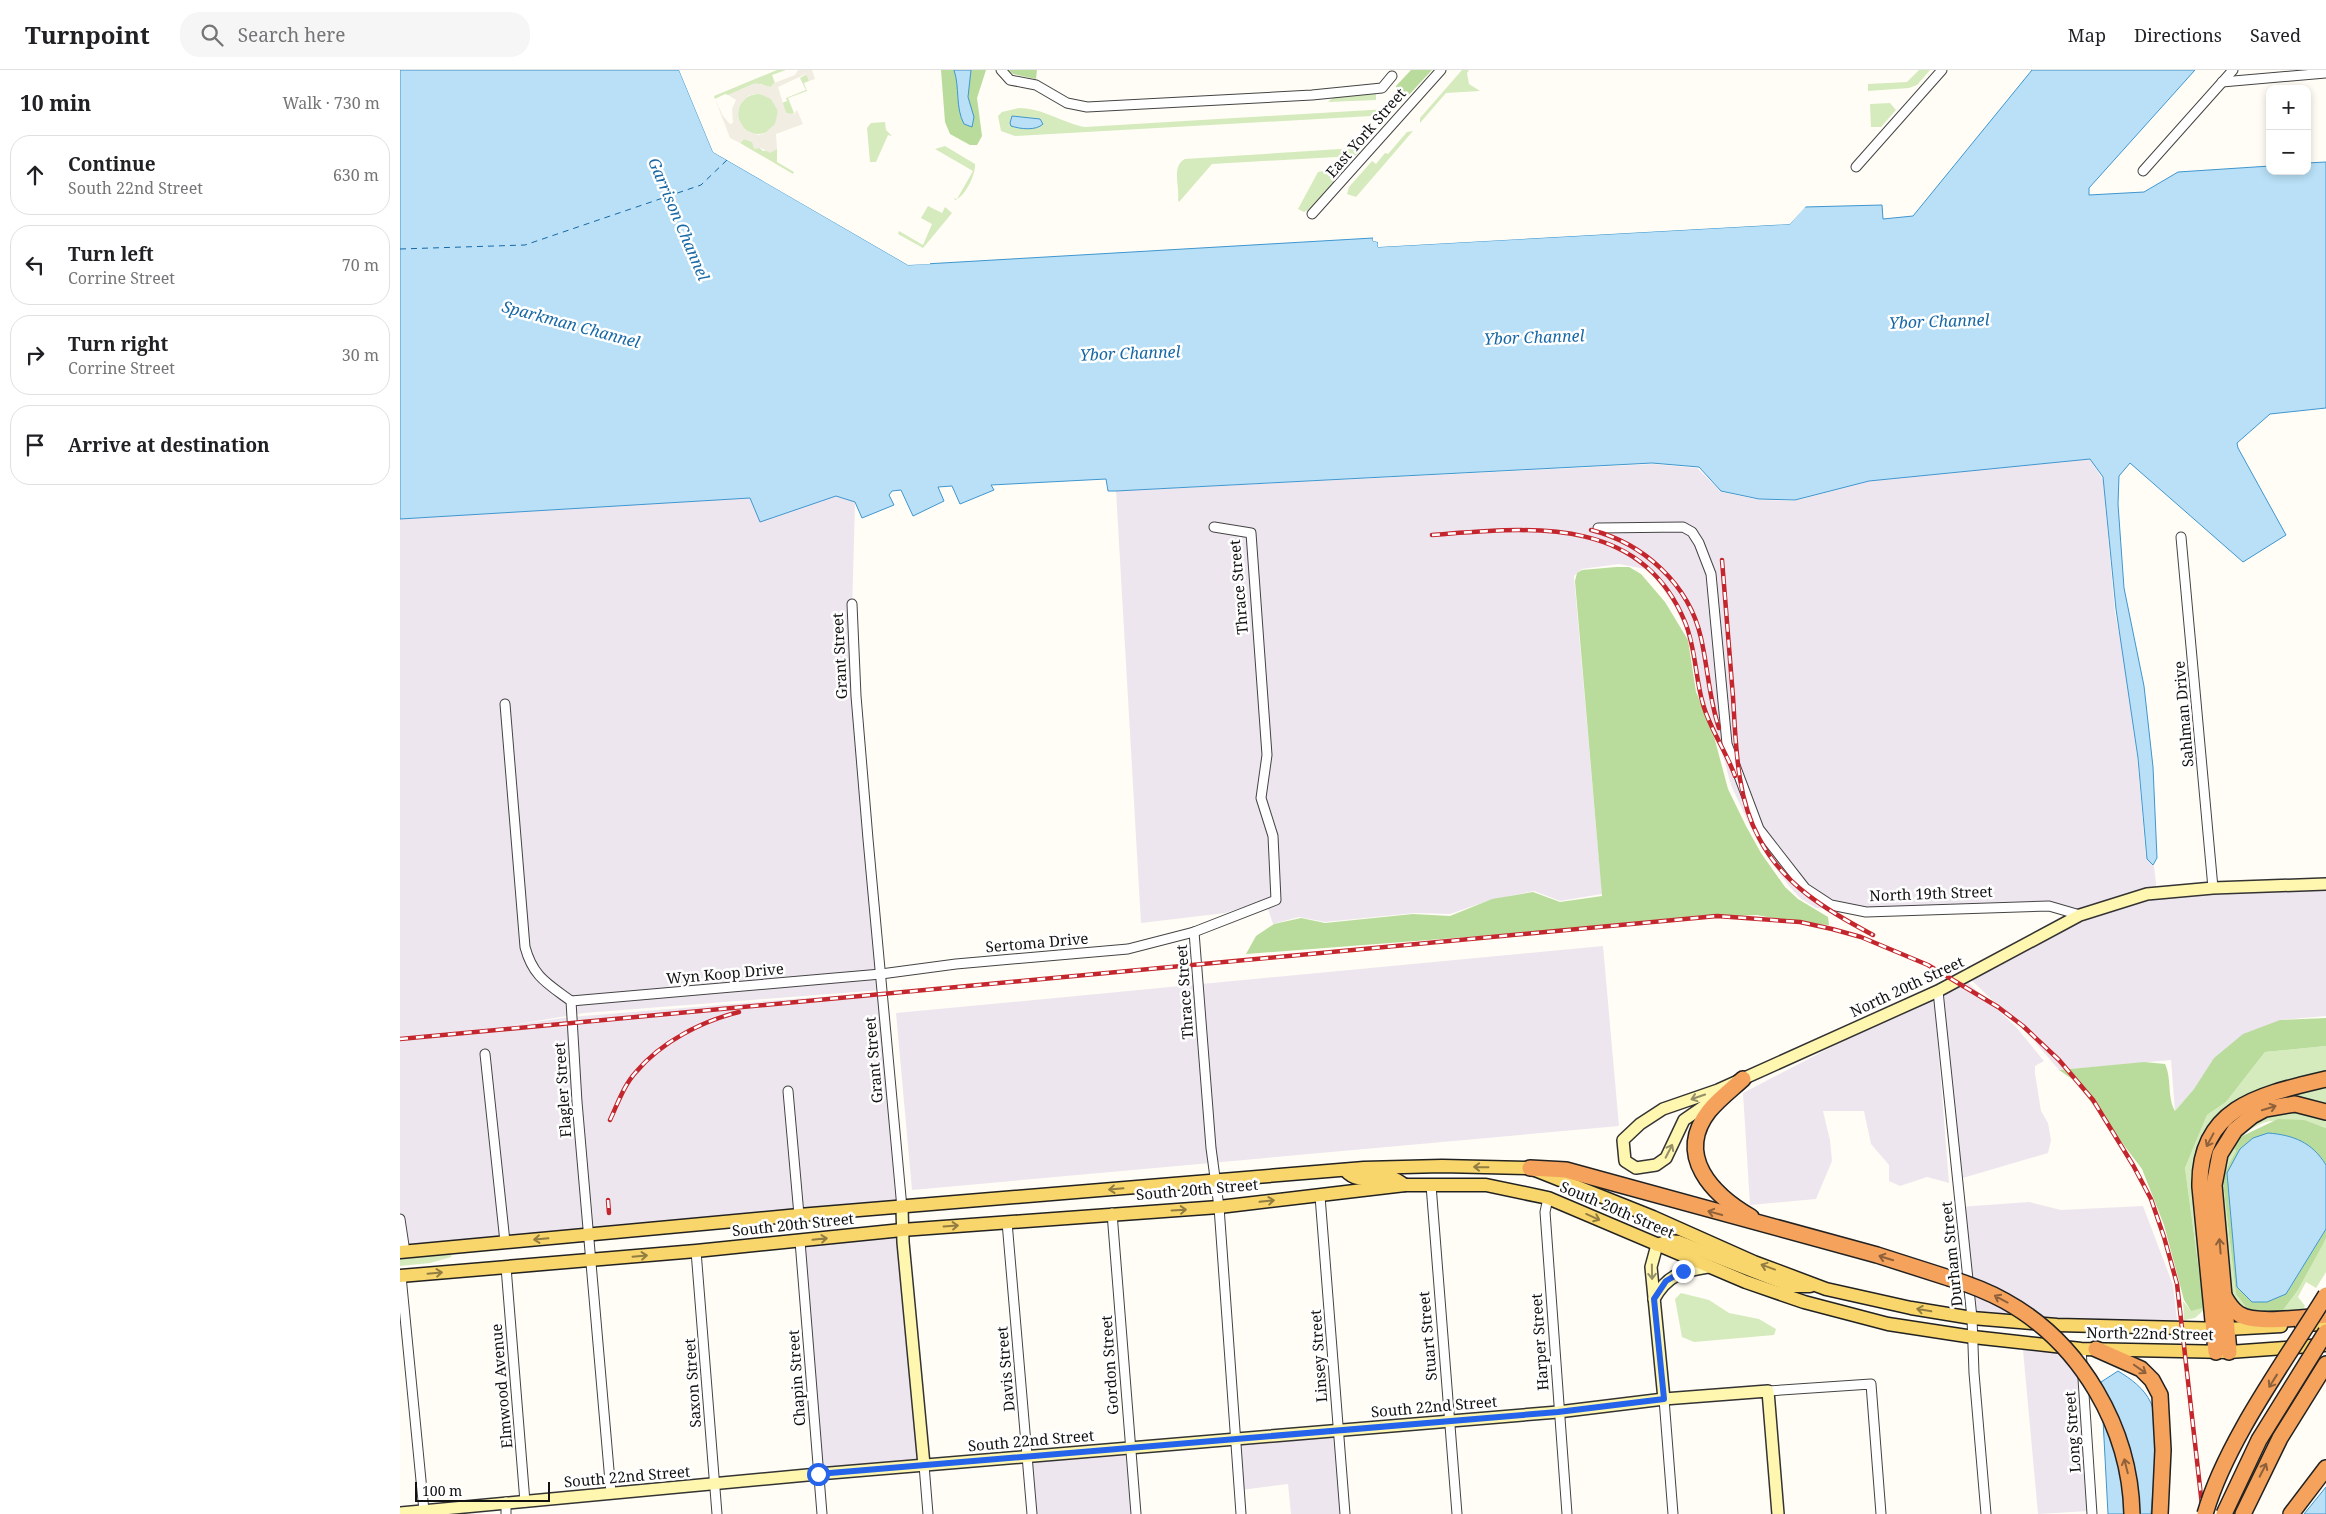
<!DOCTYPE html>
<meta charset="utf-8">
<style>
:root{--surface:#fff;--page:#f6f6f6;--text:#202124;--muted:#757577;--line:#e0e0e0}
body{margin:0;font-family:"Noto Serif",serif;background:var(--page);color:var(--text)}
.controls{position:absolute;right:15px;top:15px;display:grid;overflow:hidden;border-radius:10px;box-shadow:0 2px 8px #0003}
.controls button{width:45px;height:45px;display:grid;place-items:center;padding:0;border:0;border-bottom:1px solid var(--line);background:var(--surface);color:var(--text);font:25px sans-serif}
.scale{position:absolute;left:15px;bottom:12px;width:135px;box-sizing:border-box;padding-left:5px;border:2px solid #111;border-top:0;font-size:14px;line-height:18px;white-space:nowrap;color:#111;-webkit-text-stroke:4px #fff;paint-order:stroke}
.stop{position:absolute;width:15px;height:15px;margin:-11px;border:4px solid #2563eb;border-radius:50%;background:#fff}
.stop.end{background:#2563eb;border-color:#fff;box-shadow:0 1px 5px #0008}
.list{margin:0;padding:0;list-style:none}
h2{display:flex;justify-content:space-between;align-items:center;height:65px;margin:0;padding:0 20px;font-size:21px}
h2 small{font-size:16px;font-weight:400;color:var(--muted)}
.list li{display:grid;grid-template-columns:32px 1fr auto;gap:15px;align-items:center;box-sizing:border-box;height:80px;margin:0 10px 10px;padding:0 10px;border:1px solid var(--line);border-radius:20px}
.list b{display:block;font-size:19px;white-space:nowrap}
.list p{margin:0;font-size:16px;white-space:nowrap;color:var(--muted)}
.list em{font-size:16px;font-style:normal;color:var(--muted)}
.icon{flex:none;width:28px;height:28px;fill:none;stroke:currentColor;stroke-width:2;stroke-linecap:round;stroke-linejoin:round}
.map{position:relative;flex:none;width:1926px;height:1444px;overflow:hidden}
header{display:flex;align-items:center;gap:30px;box-sizing:border-box;height:70px;padding:0 25px;background:var(--surface);border-bottom:1px solid var(--line)}
header strong{font-size:24px}
nav{display:flex;gap:28px;margin-inline-start:auto;font-size:18px}
.search{width:350px;height:45px;background:var(--page);display:flex;align-items:center;gap:12px;box-sizing:border-box;padding:0 18px;border-radius:20px;color:var(--muted);font-size:19px}
main{display:flex}
aside{flex:1;background:var(--surface)}
.map>svg:first-child{display:block}
</style>
<header>
<strong>Turnpoint</strong>
<div class="search"><svg class="icon" aria-label="search" viewBox="0 0 24 24"><circle cx="10" cy="10" r="6"/><path d="M15 15l6 6"/></svg>Search here</div>
<nav><a>Map</a><a>Directions</a><a>Saved</a></nav>
</header>
<main>
<aside>
<h2>10 min<small>Walk · 730 m</small></h2>
<ul class="list">
<li><svg class="icon" aria-label="ahead" viewBox="0 0 24 24"><path d="M12 20V5M6 11l6-6 6 6"/></svg><div><b>Continue</b><p>South 22nd Street</p></div><em>630 m</em></li>
<li><svg class="icon" aria-label="left" viewBox="0 0 24 24"><path d="M17 20v-9H6M10 6l-5 5 5 5"/></svg><div><b>Turn left</b><p>Corrine Street</p></div><em>70 m</em></li>
<li><svg class="icon" aria-label="right" viewBox="0 0 24 24"><path d="M7 20v-9h11M14 6l5 5-5 5"/></svg><div><b>Turn right</b><p>Corrine Street</p></div><em>30 m</em></li>
<li><svg class="icon" aria-label="arrive" viewBox="0 0 24 24"><path d="M6 21V4h12l-3 4 3 4H6"/></svg><div><b>Arrive at destination</b></div></li>
</ul>
</aside>
<div class="map">
<svg width="1926" height="1444" viewBox="0 0 1926 1444">
<rect width="100%" height="100%" fill="#fffdf5"/>
<g fill="#eee6ef">
<path d="M1690 389 1703 410 1715 543 1723 583 1737 685 1746 788 1754 796 1757 822 1681 842 1649 833 1467 839 1416 838 1400 828 1390 817 1369 789 1347 750 1331 715 1315 656 1298 618 1290 570 1276 538 1250 500 1219 494 1182 499 1174 506 1202 824 1160 831 1134 821 1090 830 1050 844 1015 843 925 852 899 847 873 854 865 830 825 843 741 853 716 421 1253 394 1297 398 1322 422 1360 430 1394 431 1469 411Z"/>
<path d="M436 425 455 432 452 544 481 920 184 943 107 956 170 947 482 922 501 1136 4 1181 0 1154V971L6 969 0 970V449L350 428 361 451Z"/>
<path d="M1926 816V946L1880 950 1794 1019 1775 1041 1771 990 1659 1000 1627 963 1567 906 1681 847 1747 826Z"/>
<path d="M1203 876 1219 1056 512 1120 496 943Z"/>
<path d="M1563 908 1616 957 1644 991 1635 996V1003L1641 1041 1648 1053 1651 1070 1648 1083 1556 1110 1540 921Z"/>
<path d="M1534 924 1549 1113 1527 1107 1500 1116 1489 1111V1095L1471 1074 1464 1041H1423L1430 1070 1432 1091 1416 1129 1350 1135 1343 1023Z"/>
<path d="M1629 1132 1661 1140 1743 1136 1773 1215 1778 1258 1568 1245 1559 1137Z"/>
<path d="M501 1161 525 1394 419 1404 404 1169Z"/>
<path d="M1623 1280 1675 1283 1689 1441 1638 1444Z"/>
<path d="M939 1360 946 1444H891L888 1414 841 1420 835 1368Z"/>
<path d="M730 1377 736 1444H632L628 1386Z"/>
</g>
<g fill="#d5ebbd">
<path d="M377 0H386L372 5 375 13 371 17C367 17 363 14 359 14 348 14 338 22 328 25L325 24 315 29 314 26Z"/>
<path d="M1062 0H1069L1067 3 1069 14 1080 21 1046 23 1020 53V48Z"/>
<path d="M1519 0H1530L1517 15 1509 18 1468 21V14L1507 12Z"/>
<path d="M407 4 409 11 404 13 407 21 388 28 394 43 390 45 386 43 382 33 387 31 386 28 406 20 400 8Z"/>
<circle cx="358" cy="44" r="20"/>
<path d="M976 24V30L928 32 934 27Z"/>
<path d="M1490 33 1496 40 1481 57H1471L1470 34Z"/>
<path d="M619 38C643 38 662 53 685 57L987 39 992 43 989 45 615 66 601 61 598 46 602 42Z"/>
<path d="M485 52 486 60 492 66 488 65 476 92H470L467 58 471 53Z"/>
<path d="M1013 61 956 127 947 124 949 117 972 91 976 94 985 83 988 84 1007 62Z"/>
<path d="M344 69 353 72 363 81 377 79V92L394 102 393 104 340 73Z"/>
<path d="M545 76 575 94C576 104 565 127 555 130L554 128 557 129 573 101 535 79Z"/>
<path d="M956 78 960 83 954 86 812 94 779 132 778 130C780 117 771 96 785 89Z"/>
<path d="M928 100 937 102 938 109 912 138 904 142 898 139 918 102Z"/>
<path d="M528 136 542 143 545 137 552 143 523 178 498 164 499 161 523 175 532 154 521 148Z"/>
<path d="M1926 976V1002C1833 1025 1785 1036 1794 1147H1799L1807 1237 1795 1248 1784 1250 1783 1231 1791 1241 1802 1223 1785 1098 1807 1045 1826 1032 1865 982Z"/>
<path d="M1926 1014V1036L1903 1030 1827 1061 1805 1141 1810 1079 1839 1041Z"/>
<path d="M1887 1038 1926 1048V1058C1911 1052 1888 1050 1871 1051 1859 1052 1838 1066 1834 1078L1836 1081 1826 1100 1823 1112 1836 1224 1884 1239 1898 1220 1926 1168V1202L1916 1218 1906 1212 1898 1227 1905 1236 1901 1242 1850 1243 1843 1240 1832 1228 1818 1122 1822 1089 1851 1051Z"/>
<path d="M52 1184 51 1187 30 1193 0 1196V1188Z"/>
<path d="M1281 1223 1309 1230 1329 1243 1359 1249 1376 1259 1374 1265 1294 1272 1282 1267 1275 1229Z"/>
</g>
<g fill="#b9dc9c">
<path d="M541 0H554L572 57C575 45 569 37 568 25 567 16 571 8 571 0H586L577 28 582 66 577 75H570L550 64 545 52Z"/>
<path d="M608 0H637L636 9 613 4Z"/>
<path d="M1011 0H1032L1006 28 996 29V16Z"/>
<path d="M1216 497H1229L1241 504 1265 532 1288 570 1296 622 1312 659 1328 719 1346 756 1361 783 1385 817 1398 829 1428 847 1429 855 1404 854 1357 845 1253 850 1209 856 846 884 856 866 874 854 901 848 925 853 1013 844 1050 846 1092 829 1133 822 1160 832 1202 826 1175 511 1177 503 1182 500Z"/>
<path d="M1926 948V976L1865 982 1826 1032 1807 1045 1785 1098 1802 1223V1238L1791 1241 1784 1230 1764 1155 1742 1099 1675 1011 1659 1000 1744 992 1765 994C1772 1009 1767 1027 1775 1041L1794 1019 1814 988 1843 964 1880 950Z"/>
<path d="M1878 1049 1904 1050 1926 1058V1095L1921 1087 1827 1103 1837 1217 1886 1224 1926 1159V1168L1922 1176 1898 1220 1884 1239 1879 1242H1850L1836 1224 1823 1112 1826 1100 1836 1081 1834 1078 1836 1069Z"/>
</g>
<path fill="#f1ede2" fill-rule="evenodd" d="M398 0H412L415 9 409 11 406 4 378 17 386 43 394 44 397 40 403 54 376 64 377 79 370 83 361 78 354 79 352 72 344 69 340 73 330 68 315 29 323 46 330 54 333 53 332 39 336 30 328 25 355 13 371 17 374 13 395 5ZM354 24H360L371 29 378 41 375 54 365 63 358 65 345 60 338 48 339 36 348 26Z"/>
<g fill="#b9e0f7" stroke="#3f96cf">
<path d="M0 0H279L313 82 508 195 973 168V171L978 172V177L1390 154 1404 137 1482 135 1483 149 1513 146 1632 0H1795L1689 118V125L1744 122 1778 102 1870 96V101H1907V93L1926 92V338L1870 344 1837 373 1838 378 1886 465 1843 492 1730 393 1719 406 1718 434 1724 518 1744 616 1753 697 1757 788 1753 795 1747 789 1738 688 1716 539 1703 407 1690 389 1469 411 1395 430 1359 429 1321 421 1299 397 1252 393 716 421H708L706 409 591 415 594 420 560 434 552 416 538 417 544 431 513 446 501 420 492 421 489 425 494 435 462 448 455 432 436 426 360 452 350 428 0 449Z"/>
<path d="M554 0H571L568 27 574 47 572 57 564 54C555 37 560 18 554 0Z"/>
<path d="M612 46 640 49 643 54C636 61 620 59 611 56L610 53Z"/>
<path d="M1868 1063C1893 1065 1912 1072 1926 1095V1159L1886 1224 1867 1232H1852L1837 1217 1827 1103 1840 1079 1853 1068Z"/>
<path d="M1718 1301C1731 1309 1744 1318 1751 1333 1760 1354 1753 1419 1751 1444H1708L1701 1312Z"/>
<path d="M1926 1417V1444H1904Z"/>
</g>
<g fill="#fffdf5">
<path d="M279 0H282L315 80 509 192 530 191V194L508 195 313 82Z"/>
<path d="M1407 135 1390 154 978 177V172L973 171V166L980 170V174L1389 151 1403 136Z"/>
</g>
<g fill="none" stroke-linecap="round" stroke-linejoin="round">
<path stroke="#1768a6" stroke-width="1" stroke-dasharray="6 5" stroke-linecap="butt" d="M0 179 125 175 301 115 327 90"/>
<g stroke="#444" stroke-width="11">
<g id="street">
<path d="M601 0 610 10 636 15 667 33 687 37 912 25 982 18 992 6"/>
<path d="M1822 12 1926 3"/>
<path d="M1456 97 1542 0"/>
<path d="M1743 101 1833 0"/>
<path d="M912 144 1041 0"/>
<path d="M1198 458 1283 457 1292 462 1299 473 1311 504 1327 674 1359 759 1405 818 1431 835 1466 842 1649 836 1680 845"/>
<path d="M1781 467 1813 818"/>
<path d="M452 534 456 626 468 769 502 1138"/>
<path d="M105 634 125 877C133 907 148 914 171 931L177 1032 211 1423"/>
<path d="M794 862 811 1078 819 1137 841 1444"/>
<path d="M1538 921 1572 1248 1574 1303 1586 1444"/>
<path d="M171 931 481 904 556 894 728 879 794 862 876 830 873 766 861 728 867 685 851 463 814 457"/>
<path d="M85 984 105 1172"/>
<path d="M388 1021 399 1145"/>
<path d="M1031 1115 1057 1444"/>
<path d="M920 1126 945 1444"/>
<path d="M1148 1128 1145 1142 1167 1444"/>
<path d="M712 1143 736 1444"/>
<path d="M0 1149 5 1182"/>
<path d="M607 1152 632 1444"/>
<path d="M400 1171 422 1444"/>
<path d="M296 1181 317 1444"/>
<path d="M106 1197 125 1432"/>
<path d="M1 1206 24 1441"/>
<path d="M1681 1279 1692 1444"/>
<path d="M1368 1321 1471 1314 1481 1444"/>
<path d="M1264 1329 1273 1444"/>
<path d="M524 1395 528 1444"/>
<path d="M106 1432V1444"/>
</g>
</g>
<g stroke="#333" stroke-width="14">
<g id="secondary">
<path d="M1313 1030 1284 1050 1266 1088 1256 1095 1236 1098 1225 1091 1223 1070 1240 1054 1263 1039 1318 1020 1538 921 1680 845 1747 824 1813 818 1926 814"/>
<path d="M502 1138 503 1172 524 1395"/>
<path d="M1257 1175 1251 1197 1264 1329"/>
<path d="M1254 1229C1267 1205 1282 1201 1308 1197"/>
<path d="M0 1443 418 1404 1158 1342 1264 1329 1368 1321 1378 1444"/>
</g>
</g>
<g stroke="#222" stroke-width="15">
<g id="primary">
<path d="M945 1100C959 1116 974 1105 991 1108 996 1108 1001 1113 1005 1115"/>
<path d="M1257 1175 1269 1171 1279 1172 1391 1216H1410"/>
<path d="M0 1182 399 1145 964 1098 1042 1096 1130 1098 1253 1147 1354 1192 1426 1219 1511 1238 1572 1248 1657 1255 1827 1259 1881 1256"/>
<path d="M0 1206 296 1181 502 1160 819 1137 1005 1115H1086L1148 1128 1346 1212 1404 1232 1488 1254 1573 1267 1681 1279 1829 1282 1924 1275"/>
<path d="M1901 1255 1926 1254"/>
</g>
</g>
<g stroke="#222" stroke-width="18">
<g id="highway">
<path d="M1343 1009C1332 1019 1319 1029 1309 1041 1274 1086 1313 1125 1351 1147"/>
<path d="M1130 1098 1166 1100 1477 1185 1549 1208"/>
<path d="M1824 1226C1828 1233 1832 1240 1839 1244 1855 1255 1906 1247 1926 1245"/>
<path d="M1696 1279 1741 1299 1752 1310 1760 1325 1763 1380 1760 1444"/>
<path d="M1816 1282 1800 1117C1798 1036 1863 1024 1926 1009"/>
<path d="M1829 1282 1814 1115 1820 1084 1835 1060 1852 1046 1865 1039 1895 1034 1926 1042"/>
<path d="M1843 1444 1880 1368 1926 1294"/>
<path d="M1891 1444 1926 1398"/>
</g>
</g>
<use href="#street" stroke="#fff" stroke-width="9"/>
<use href="#secondary" stroke="#fff6b0" stroke-width="11"/>
<use href="#primary" stroke="#f9d66b" stroke-width="12"/>
<use href="#highway" stroke="#f5a25d" stroke-width="15"/>
<g stroke="#c4262e" stroke-width="4.5">
<g id="rail">
<path d="M1191 460C1243 473 1289 514 1301 568 1308 598 1309 629 1319 658"/>
<path d="M1032 465C1128 458 1240 443 1285 552 1296 579 1295 607 1303 634 1310 659 1326 681 1335 706"/>
<path d="M1322 490C1326 536 1329 581 1333 627 1336 673 1336 726 1359 768 1383 815 1428 841 1473 865"/>
<path d="M0 969 1317 846 1400 852 1432 859 1461 867 1528 895 1598 937 1623 956 1659 990 1693 1030 1733 1095 1751 1129 1764 1167 1777 1214 1803 1444"/>
<path d="M210 1050C218 1033 224 1015 236 1002 261 972 302 951 339 942"/>
<path d="M208 1130 209 1143"/>
</g>
</g>
<use href="#rail" stroke="#fff" stroke-width="2.5" stroke-dasharray="8" stroke-linecap="butt"/>
<g stroke="#222" stroke-width="18" stroke-linecap="butt">
<g id="highway-bridge">
<path d="M1549 1208C1568 1214 1587 1221 1605 1231 1681 1273 1730 1358 1732 1444"/>
<path d="M1805 1444C1826 1371 1886 1290 1926 1225"/>
<path d="M1824 1444 1859 1370 1926 1262"/>
</g>
</g>
<use href="#highway-bridge" stroke="#f5a25d" stroke-width="15"/>
</g>
<defs><path id="oneway-shaft" d="M-6 0H5M1.5-3L5.5 0L1.5 3" fill="none" stroke-width="1.6" stroke-linecap="round" stroke-linejoin="round" transform="scale(1.25)"/></defs>
<g stroke="#948f68">
<use href="#oneway-shaft" transform="translate(1298 1027) rotate(161)"/>
<use href="#oneway-shaft" transform="translate(1269 1081) rotate(-63)"/>
<use href="#oneway-shaft" transform="translate(1252 1202) rotate(89)"/>
</g>
<g stroke="#8e613b">
<use href="#oneway-shaft" transform="translate(1869 1038) rotate(-17)"/>
<use href="#oneway-shaft" transform="translate(1810 1070) rotate(118)"/>
<use href="#oneway-shaft" transform="translate(1315 1143) rotate(-165)"/>
<use href="#oneway-shaft" transform="translate(1820 1176) rotate(-95)"/>
<use href="#oneway-shaft" transform="translate(1486 1188) rotate(-163)"/>
<use href="#oneway-shaft" transform="translate(1601 1229) rotate(-152)"/>
<use href="#oneway-shaft" transform="translate(1740 1299) rotate(35)"/>
<use href="#oneway-shaft" transform="translate(1873 1311) rotate(122)"/>
<use href="#oneway-shaft" transform="translate(1726 1396) rotate(-104)"/>
<use href="#oneway-shaft" transform="translate(1863 1400) rotate(-63)"/>
</g>
<g stroke="#917d42">
<use href="#oneway-shaft" transform="translate(1081 1097) rotate(-179)"/>
<use href="#oneway-shaft" transform="translate(716 1119) rotate(175)"/>
<use href="#oneway-shaft" transform="translate(867 1131) rotate(-6)"/>
<use href="#oneway-shaft" transform="translate(779 1140) rotate(-3)"/>
<use href="#oneway-shaft" transform="translate(1193 1147) rotate(24)"/>
<use href="#oneway-shaft" transform="translate(551 1156) rotate(-4)"/>
<use href="#oneway-shaft" transform="translate(141 1169) rotate(175)"/>
<use href="#oneway-shaft" transform="translate(420 1169) rotate(-6)"/>
<use href="#oneway-shaft" transform="translate(240 1186) rotate(-5)"/>
<use href="#oneway-shaft" transform="translate(1368 1197) rotate(-160)"/>
<use href="#oneway-shaft" transform="translate(35 1203) rotate(-5)"/>
<use href="#oneway-shaft" transform="translate(1524 1240) rotate(-170)"/>
</g>
<g fill="none" stroke-linecap="round" stroke-linejoin="round">
<path stroke="#2563eb" stroke-width="6" d="M418 1404 1158 1342 1264 1329 1254 1229 1266 1211 1283 1201"/>
</g>
<g text-anchor="middle" stroke-width="5" stroke-linejoin="round" paint-order="stroke">
<g font-size="15" fill="#111" stroke="#fff">
<text transform="translate(966 63) rotate(-49)" y="5">East York Street</text>
<text transform="translate(839 517) rotate(-95)" y="5">Thrace Street</text>
<text transform="translate(440 586) rotate(-93)" y="5">Grant Street</text>
<text transform="translate(1784 644) rotate(-95)" y="5">Sahlman Drive</text>
<text transform="translate(1531 824) rotate(-2)" y="5">North 19th Street</text>
<text transform="translate(637 873) rotate(-5)" y="5">Sertoma Drive</text>
<text transform="translate(325 904) rotate(-5)" y="5">Wyn Koop Drive</text>
<text transform="translate(1507 917) rotate(-25)" y="5">North 20th Street</text>
<text transform="translate(785 922) rotate(-94)" y="5">Thrace Street</text>
<text transform="translate(474 990) rotate(-95)" y="5">Grant Street</text>
<text transform="translate(163 1020) rotate(-94)" y="5">Flagler Street</text>
<text transform="translate(797 1120) rotate(-5)" y="5">South 20th Street</text>
<text transform="translate(1217 1140) rotate(23)" y="5">South 20th Street</text>
<text transform="translate(393 1155) rotate(-6)" y="5">South 20th Street</text>
<text transform="translate(1552 1184) rotate(-96)" y="5">Durham Street</text>
<text transform="translate(1750 1264) rotate(1)" y="5">North 22nd Street</text>
<text transform="translate(1028 1266) rotate(-95)" y="5">Stuart Street</text>
<text transform="translate(1140 1272) rotate(-94)" y="5">Harper Street</text>
<text transform="translate(919 1286) rotate(-94)" y="5">Linsey Street</text>
<text transform="translate(710 1295) rotate(-94)" y="5">Gordon Street</text>
<text transform="translate(606 1299) rotate(-95)" y="5">Davis Street</text>
<text transform="translate(397 1308) rotate(-94)" y="5">Chapin Street</text>
<text transform="translate(293 1313) rotate(-94)" y="5">Saxon Street</text>
<text transform="translate(102 1316) rotate(-95)" y="5">Elmwood Avenue</text>
<text transform="translate(1034 1337) rotate(-5)" y="5">South 22nd Street</text>
<text transform="translate(1673 1362) rotate(-94)" y="5">Long Street</text>
<text transform="translate(631 1371) rotate(-5)" y="5">South 22nd Street</text>
<text transform="translate(227 1407) rotate(-5)" y="5">South 22nd Street</text>
</g>
<g font-size="16" font-style="italic" fill="#1768a6" stroke="#fff">
<text transform="translate(279 149) rotate(67)" y="6">Garrison Channel</text>
<text transform="translate(1539 251) rotate(-2)" y="6">Ybor Channel</text>
<text transform="translate(171 254) rotate(15)" y="6">Sparkman Channel</text>
<text transform="translate(1134 267) rotate(-2)" y="6">Ybor Channel</text>
<text transform="translate(730 283) rotate(-2)" y="6">Ybor Channel</text>
</g>
</g>
</svg>
<div class="controls">
<button>+</button>
<button>−</button>
</div>
<div class="scale">100 m</div>
<div class="stop" style="left:418px;top:1404px"></div>
<div class="stop end" style="left:1283px;top:1201px"></div>
</div>
</main>
